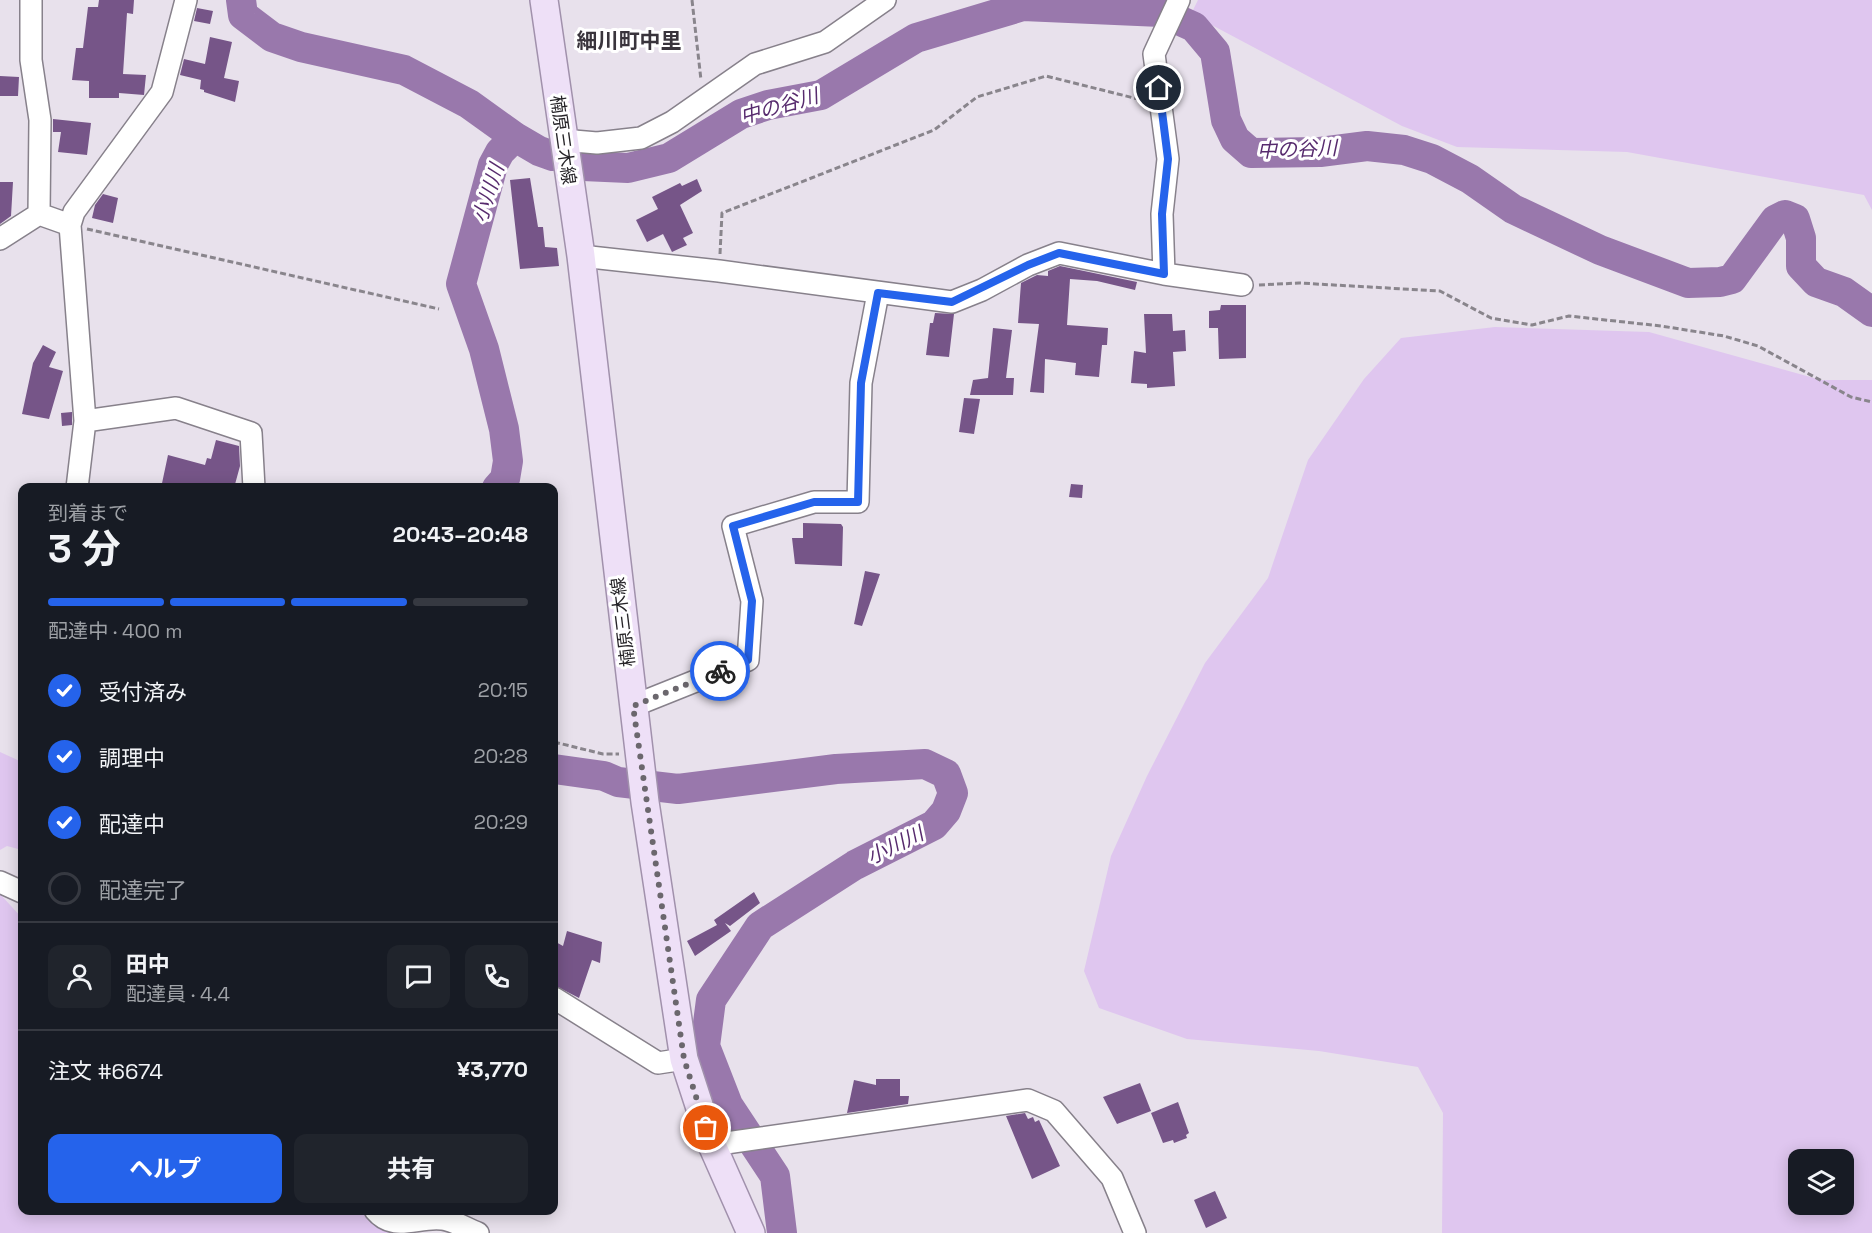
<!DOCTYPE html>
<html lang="ja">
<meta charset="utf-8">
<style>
:root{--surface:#171b24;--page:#20242c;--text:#f1f3f6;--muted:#9ea1a6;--line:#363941;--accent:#2563eb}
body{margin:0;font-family:"Space Grotesk","Noto Sans JP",sans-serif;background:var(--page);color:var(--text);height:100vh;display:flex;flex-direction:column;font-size:22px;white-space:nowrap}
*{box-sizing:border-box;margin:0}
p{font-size:20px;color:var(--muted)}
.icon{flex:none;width:33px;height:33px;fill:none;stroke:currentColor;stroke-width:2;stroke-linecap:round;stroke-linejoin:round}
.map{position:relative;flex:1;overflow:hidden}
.sheet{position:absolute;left:18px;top:483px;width:540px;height:732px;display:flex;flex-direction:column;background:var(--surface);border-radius:12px;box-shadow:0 3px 15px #0003}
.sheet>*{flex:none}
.controls{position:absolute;left:1788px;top:1149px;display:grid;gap:12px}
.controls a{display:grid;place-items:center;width:66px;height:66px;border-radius:12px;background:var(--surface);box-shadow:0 3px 15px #0003;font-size:30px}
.pin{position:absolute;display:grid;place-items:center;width:51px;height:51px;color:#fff;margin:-26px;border:3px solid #fff;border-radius:50%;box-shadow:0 2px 6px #0007}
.courier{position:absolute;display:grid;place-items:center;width:60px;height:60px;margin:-30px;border:4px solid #2563eb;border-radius:50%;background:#fff;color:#222;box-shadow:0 2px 8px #0007}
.headline em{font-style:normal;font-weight:700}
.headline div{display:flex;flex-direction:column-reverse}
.headline{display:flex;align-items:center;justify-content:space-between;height:102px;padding:0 30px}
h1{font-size:39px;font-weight:700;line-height:45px}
.bar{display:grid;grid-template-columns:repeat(4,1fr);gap:9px 6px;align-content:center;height:72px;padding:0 30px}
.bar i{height:8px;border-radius:4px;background:var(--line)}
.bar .current{background:var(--accent)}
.bar p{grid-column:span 4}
.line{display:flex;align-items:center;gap:15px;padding:0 30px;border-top:2px solid var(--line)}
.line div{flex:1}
.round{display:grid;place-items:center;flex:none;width:63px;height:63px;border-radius:12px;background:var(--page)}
ol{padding:0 30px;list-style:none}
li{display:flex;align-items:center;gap:18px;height:66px}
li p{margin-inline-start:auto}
li .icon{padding:6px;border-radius:50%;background:var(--accent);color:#fff;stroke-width:4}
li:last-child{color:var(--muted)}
li i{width:33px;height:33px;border:3px solid var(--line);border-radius:50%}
.cta{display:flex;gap:12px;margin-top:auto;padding:12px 30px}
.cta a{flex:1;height:69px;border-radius:12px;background:var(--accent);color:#fff;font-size:24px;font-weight:700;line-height:69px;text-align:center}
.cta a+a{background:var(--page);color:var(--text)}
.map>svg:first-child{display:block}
.green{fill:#dfc6ef;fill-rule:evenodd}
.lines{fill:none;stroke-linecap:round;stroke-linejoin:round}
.stream{stroke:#775f85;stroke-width:5}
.river{stroke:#9978ac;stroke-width:30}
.building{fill:#765588}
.minor-casing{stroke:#87818b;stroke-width:24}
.major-casing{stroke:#a191ac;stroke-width:30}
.path{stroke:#89858c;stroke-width:3;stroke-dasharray:6 3;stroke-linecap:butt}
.minor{stroke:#fff;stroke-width:21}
.major{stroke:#eee0f7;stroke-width:27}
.done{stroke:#6b676d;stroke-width:6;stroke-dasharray:0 10.8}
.route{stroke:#2563eb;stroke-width:8}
.labels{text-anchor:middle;stroke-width:6;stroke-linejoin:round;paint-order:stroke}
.street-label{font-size:18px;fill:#272529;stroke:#fff}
.water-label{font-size:20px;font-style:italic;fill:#572b6e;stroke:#fff}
.quarter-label{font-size:21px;font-weight:bold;fill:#39343c;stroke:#fff}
</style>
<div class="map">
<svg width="1872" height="1233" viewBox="0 0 1872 1233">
<rect width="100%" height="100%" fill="#e8e1ec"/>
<!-- green -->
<path class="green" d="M1198 0H1872V210L1864 195 1627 152 1457 147 1402 126 1191 14Z
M1495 327 1649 332 1821 380H1872V1233H1442L1443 1113 1418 1067 1319 1051 1187 1039 1099 1008 1084 971 1111 856 1147 776 1205 663 1268 578 1308 460 1364 379 1401 338ZM1798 1160H1844V1204H1798Z
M0 752 22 762V850L7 846 0 850Z
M0 894 22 918V1210L375 1211 407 1233H0Z"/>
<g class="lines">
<!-- stream -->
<path class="stream" d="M1059 6 1063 0"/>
<!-- river -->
<path class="river" d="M241 0 243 15 272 37 301 47 404 70 469 104 515 137 500 152 493 165 461 284 484 349 504 429 508 461 505 479 497 488
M515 137 539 151 553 156
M583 166 628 168 669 158 741 114 768 105 821 95 916 38 1023 6 1161 12 1194 27 1215 52 1226 120 1235 139 1251 153 1320 152 1367 146 1404 150 1432 159 1470 179 1513 209 1600 250 1688 283 1720 282 1732 279 1775 220 1785 215 1795 219 1801 238V266L1816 282 1844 292 1872 312
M554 769 604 776 618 782 678 789 836 769 925 764 946 774 953 793 946 811 934 825 855 865 760 926 711 1000 705 1046 728 1105 775 1176 782 1233"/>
</g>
<!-- building -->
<path class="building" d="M99 0H134L133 14 127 13 123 74 146 75 144 95 119 93V98H89V81L72 80 76 48H83L88 7H98Z
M197 8 213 11 210 24 194 21Z
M210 37 232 42 224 78 239 81 235 102 204 92V90L200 89 201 80 180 75 184 59 205 64Z
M0 76 19 77 18 96H0Z
M53 119 91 123 87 155 58 152 61 132H53Z
M530 178 538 227H543L545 247 557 248 559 266 520 269 510 180Z
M697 179 702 191 680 205 693 233 683 238 687 245 672 252 663 234 647 242 636 220 658 209 652 197 680 183 682 186Z
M0 182H13L11 216 0 224Z
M103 194 118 198 113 223 92 218 95 205Z
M1060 266 1137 282 1135 290 1097 281 1070 279 1067 325 1108 328 1107 345H1102L1099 377 1075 375 1076 363 1045 359 1044 393 1030 392 1039 324 1018 323 1021 283 1037 275 1048 276V271Z
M1221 305H1246V358L1219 359 1218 328H1209V311L1220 310Z
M935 313 954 314 949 357 926 355 930 323H933Z
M1144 314H1172L1173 331 1185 330 1186 351 1173 352 1175 386 1147 388V384L1131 383 1134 351 1146 353Z
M993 328 1012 330 1006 378H1014L1013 395H970L973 380 988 378Z
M43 345 56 352 49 367 63 371 49 419 22 414 33 363Z
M964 398 980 399 974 434 959 432Z
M72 412V425L62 426 61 413Z
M216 440 239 446 240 466 234 488H161L168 455 205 465 207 458 211 459Z
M1071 484 1083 485 1082 498 1069 497Z
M803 523 841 524 843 527 842 566 795 564 792 538H803Z
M865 571 880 574 862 626 854 624Z
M754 892 760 903 730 926 725 923 731 931 695 956 687 941 717 925 714 920Z
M567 931 602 942 600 963 592 960 579 998 554 985V941L563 946Z
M876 1079H900V1096H909L908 1104 847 1113 854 1080 876 1085Z
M1140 1083 1151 1111 1117 1124 1103 1097Z
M1178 1102 1189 1133 1186 1135 1187 1138 1174 1143 1173 1140 1163 1143 1151 1113Z
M1025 1113 1028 1119 1033 1117 1035 1122 1039 1120 1060 1166 1032 1179 1006 1116Z
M1215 1191 1227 1218 1206 1228 1194 1200Z"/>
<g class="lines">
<defs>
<path id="minor" d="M31 0V60L40 120 39 214 70 225
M562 140 597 143 641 138 672 122 755 64 825 42 885 0
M0 239 39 214
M581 256 719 271 952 302 982 290 1028 265 1059 253 1164 274 1242 285
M1164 274 1162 214 1168 159 1154 54 1179 0
M85 421 70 225 74 212 162 92 186 0
M77 488 85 421 176 408 251 433 254 488
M633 706 748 660 752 601 733 526 814 502H858L861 383 878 293
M0 882 22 892
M554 998 658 1063 684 1059
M712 1145 1028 1100 1054 1111 1112 1178 1135 1233
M375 1210C394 1233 417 1216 442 1219 453 1220 467 1229 478 1233"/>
<path id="major" d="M544 0 581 256 645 802 684 1059 712 1145 751 1233"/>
</defs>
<!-- minor casing -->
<use href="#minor" class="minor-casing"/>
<!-- major casing -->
<use href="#major" class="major-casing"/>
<!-- path -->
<path class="path" d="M692 0 701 80
M87 229 439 309
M720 254 722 213 934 130 977 97 1046 76 1142 100
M1259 285 1299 283 1440 291 1491 318 1532 325 1569 316 1661 326 1724 336 1758 346 1851 397 1872 402
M554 742 603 754H619"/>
<!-- minor -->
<use href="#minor" class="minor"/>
<!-- major -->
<use href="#major" class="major"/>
</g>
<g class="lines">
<!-- done -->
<path class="done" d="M706 1128 684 1059 633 706 720 671"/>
<!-- route -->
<path class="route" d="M720 671 748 660 752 601 733 526 814 502H858L861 383 878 293 952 302 1028 265 1059 253 1164 274 1162 214 1168 159 1159 88"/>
</g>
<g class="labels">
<!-- street labels -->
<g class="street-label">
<text transform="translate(563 140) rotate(82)" y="6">楠原三木線</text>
<text transform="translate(623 622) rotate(-97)" y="6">楠原三木線</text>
</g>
<!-- water labels -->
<g class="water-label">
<text transform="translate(779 106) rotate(-16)" y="7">中の谷川</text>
<text transform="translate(1297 149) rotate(-2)" y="7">中の谷川</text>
<text transform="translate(488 193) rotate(-72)" y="7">小川川</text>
<text transform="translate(895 845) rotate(-26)" y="7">小川川</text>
</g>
<!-- quarter labels -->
<g class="quarter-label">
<text x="629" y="48">細川町中里</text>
</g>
</g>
</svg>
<div class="controls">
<a><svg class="icon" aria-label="layers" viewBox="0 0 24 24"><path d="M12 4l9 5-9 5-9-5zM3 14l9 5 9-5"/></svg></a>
</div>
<div class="pin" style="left:706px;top:1128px;background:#ea580c"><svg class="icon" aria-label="bag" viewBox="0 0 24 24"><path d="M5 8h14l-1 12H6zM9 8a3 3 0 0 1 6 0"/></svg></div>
<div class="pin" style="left:1159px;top:88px;background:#1f2937"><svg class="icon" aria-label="home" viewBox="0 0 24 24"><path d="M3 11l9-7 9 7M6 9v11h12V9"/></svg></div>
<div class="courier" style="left:720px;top:671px"><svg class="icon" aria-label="bike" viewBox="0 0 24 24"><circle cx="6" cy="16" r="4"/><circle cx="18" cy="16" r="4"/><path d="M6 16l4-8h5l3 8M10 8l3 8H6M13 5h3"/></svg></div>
<section class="sheet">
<div class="headline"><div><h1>3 分</h1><p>到着まで</p></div><em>20:43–20:48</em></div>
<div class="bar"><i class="current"></i><i class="current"></i><i class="current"></i><i></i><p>配達中 · 400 m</p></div>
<ol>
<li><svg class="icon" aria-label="check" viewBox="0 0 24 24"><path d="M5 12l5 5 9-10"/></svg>受付済み<p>20:15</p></li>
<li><svg class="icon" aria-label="check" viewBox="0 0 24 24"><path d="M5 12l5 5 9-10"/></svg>調理中<p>20:28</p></li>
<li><svg class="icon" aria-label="check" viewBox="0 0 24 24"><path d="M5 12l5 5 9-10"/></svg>配達中<p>20:29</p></li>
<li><i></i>配達完了</li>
</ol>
<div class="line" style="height:108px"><a class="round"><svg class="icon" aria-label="person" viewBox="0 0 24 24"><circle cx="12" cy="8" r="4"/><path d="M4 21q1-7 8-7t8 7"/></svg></a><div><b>田中</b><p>配達員 · 4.4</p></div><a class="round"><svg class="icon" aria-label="chat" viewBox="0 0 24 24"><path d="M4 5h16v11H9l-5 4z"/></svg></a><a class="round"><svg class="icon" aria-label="phone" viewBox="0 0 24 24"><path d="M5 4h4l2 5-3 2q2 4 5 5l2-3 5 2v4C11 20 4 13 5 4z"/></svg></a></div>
<div class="line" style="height:78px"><div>注文 #6674</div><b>¥3,770</b></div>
<div class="cta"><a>ヘルプ</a><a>共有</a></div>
</section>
</div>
